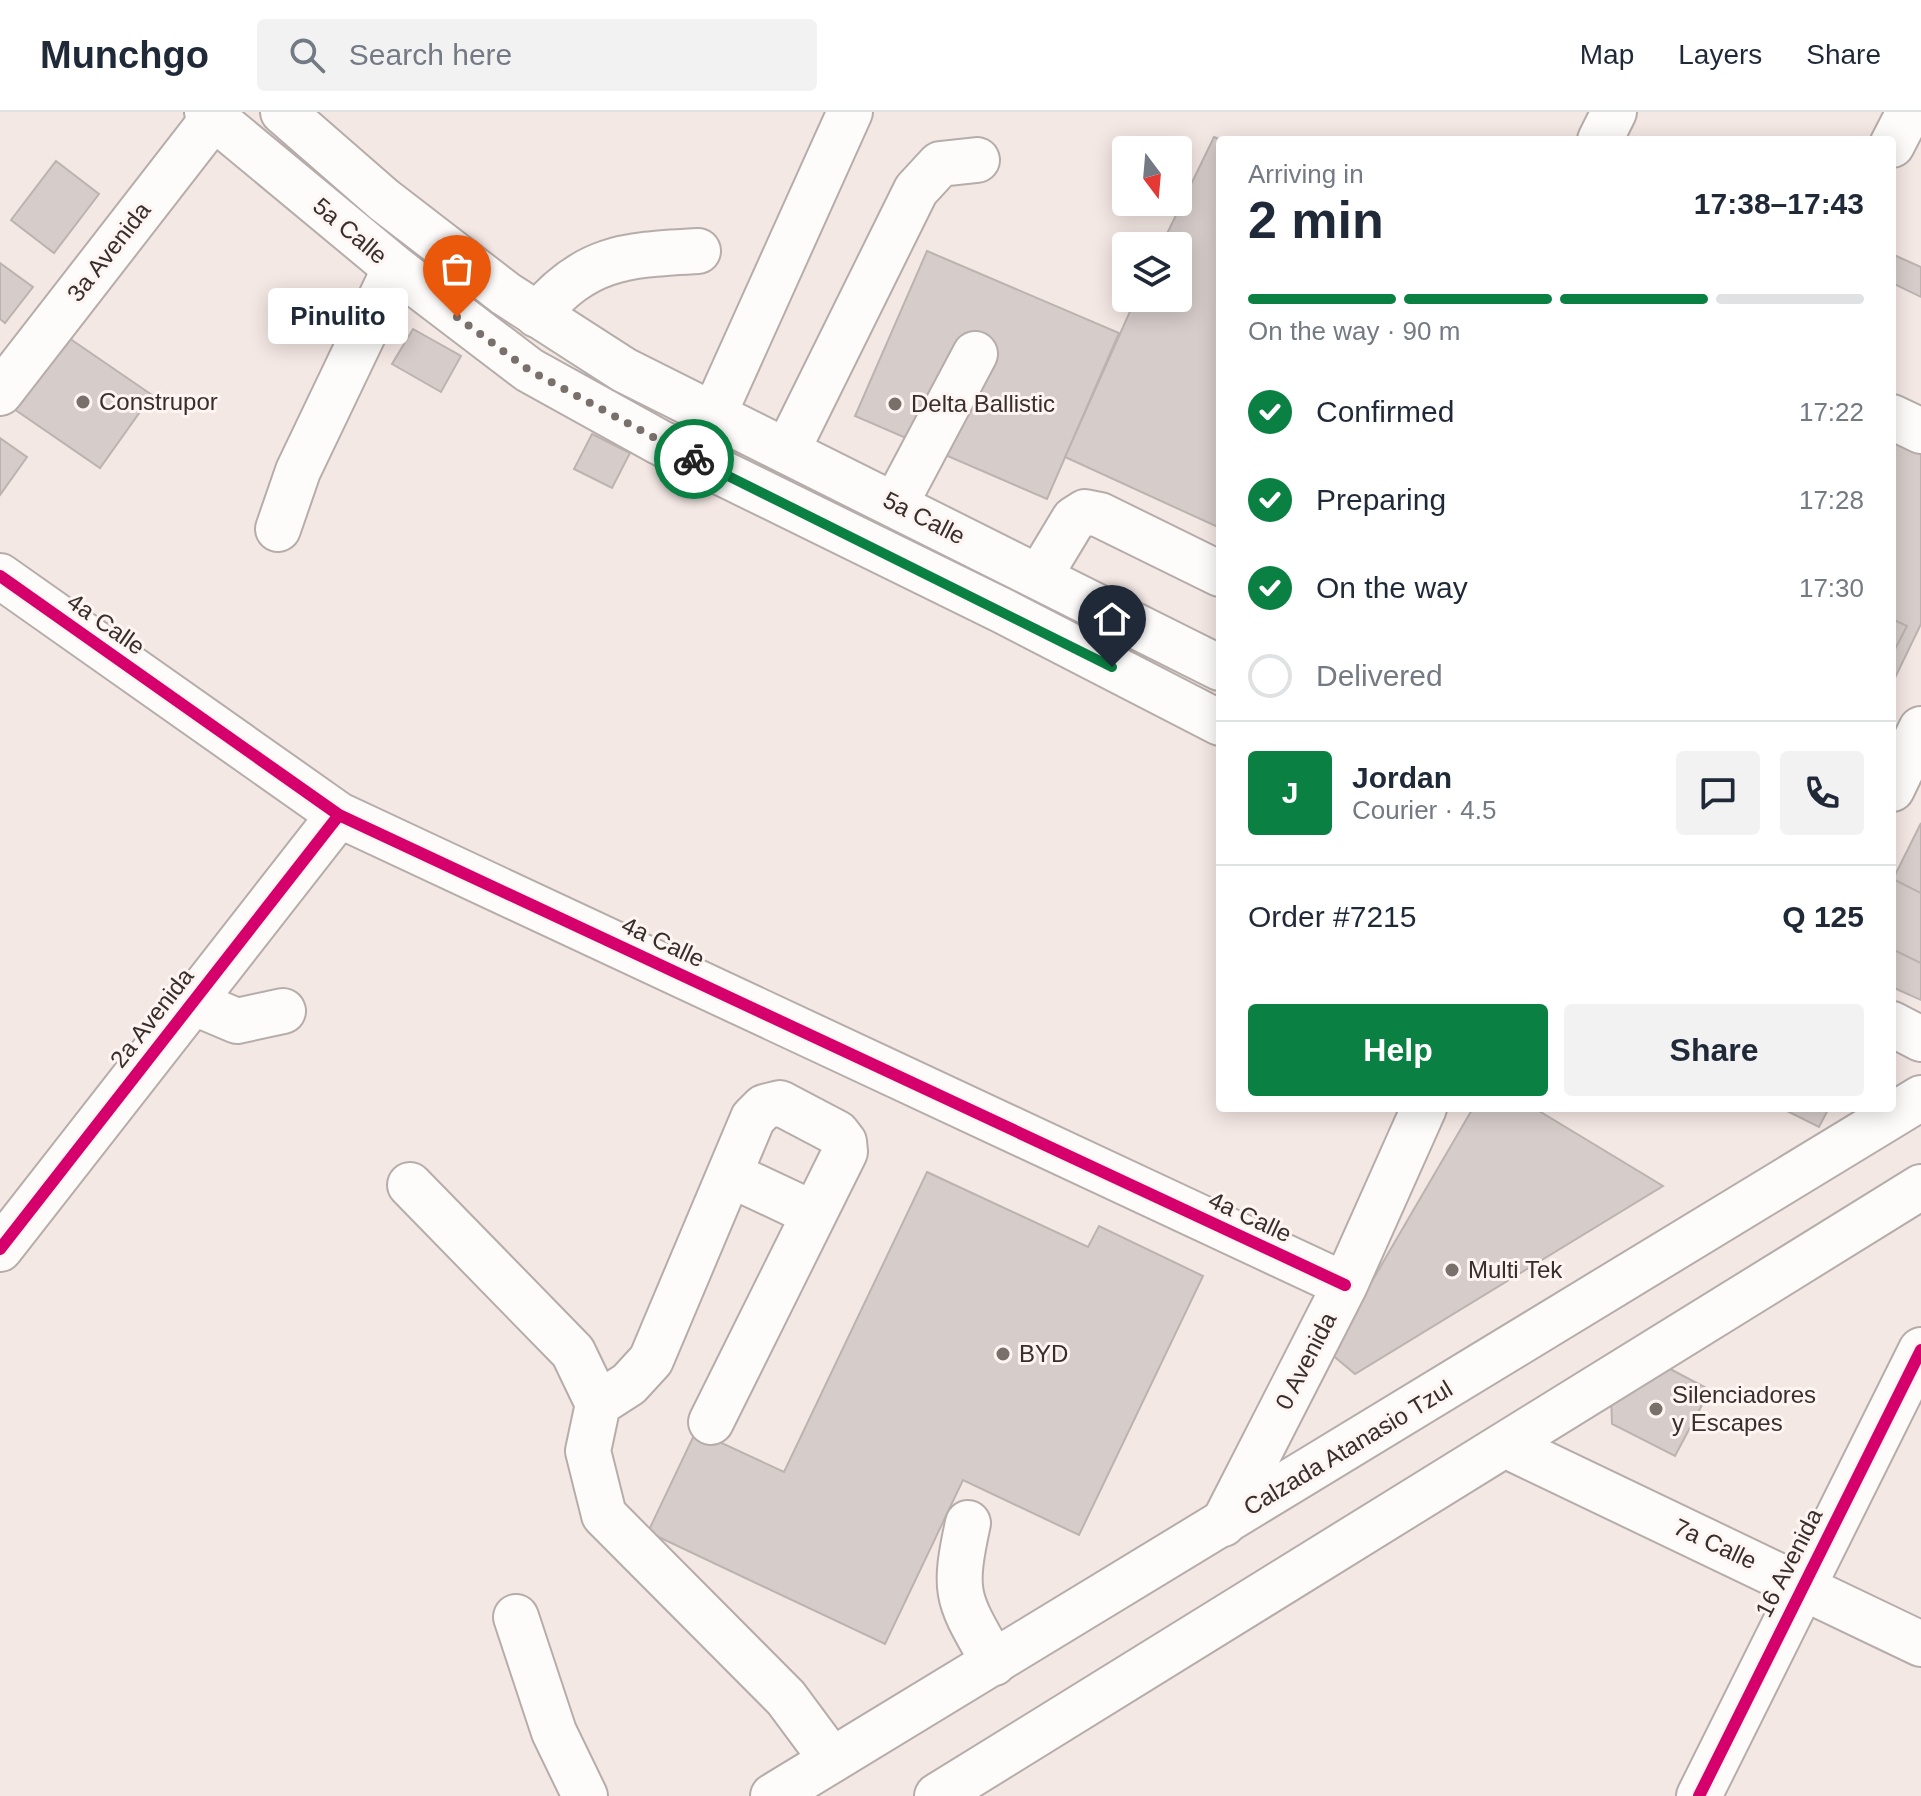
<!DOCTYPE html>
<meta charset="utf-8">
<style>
:root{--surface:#fff;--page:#f2f2f3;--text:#1f2937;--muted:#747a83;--line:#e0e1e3;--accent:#0b8043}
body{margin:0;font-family:Helvetica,sans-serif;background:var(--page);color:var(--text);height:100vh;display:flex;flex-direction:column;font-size:30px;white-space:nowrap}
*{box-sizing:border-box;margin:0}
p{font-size:26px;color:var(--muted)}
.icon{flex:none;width:44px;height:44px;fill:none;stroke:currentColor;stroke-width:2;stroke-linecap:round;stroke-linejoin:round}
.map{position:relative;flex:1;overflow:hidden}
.details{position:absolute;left:1216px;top:24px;width:680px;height:976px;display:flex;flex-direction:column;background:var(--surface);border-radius:8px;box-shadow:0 4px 20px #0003}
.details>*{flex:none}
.needle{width:52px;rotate:164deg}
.buttons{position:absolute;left:1112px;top:24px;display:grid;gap:16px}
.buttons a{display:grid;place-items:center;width:80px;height:80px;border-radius:8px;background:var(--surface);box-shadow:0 4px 20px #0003;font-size:40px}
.pin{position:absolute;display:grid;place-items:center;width:68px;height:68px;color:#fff;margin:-82px -34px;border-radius:50% 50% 50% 0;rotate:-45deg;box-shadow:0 0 8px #0007}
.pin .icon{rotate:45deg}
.courier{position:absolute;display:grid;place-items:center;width:80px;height:80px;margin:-40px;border:6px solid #0b8043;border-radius:50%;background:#fff;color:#222;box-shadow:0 2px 10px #0007}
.bubble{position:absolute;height:56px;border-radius:8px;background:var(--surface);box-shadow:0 4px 20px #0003;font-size:26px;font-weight:700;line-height:56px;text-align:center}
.headline em{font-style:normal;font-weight:700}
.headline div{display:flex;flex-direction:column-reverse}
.headline{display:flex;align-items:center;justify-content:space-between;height:136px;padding:0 32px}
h1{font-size:52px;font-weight:700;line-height:60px}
.bar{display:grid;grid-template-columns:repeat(4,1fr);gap:12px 8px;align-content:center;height:96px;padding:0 32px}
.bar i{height:10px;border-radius:6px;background:var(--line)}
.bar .active{background:var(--accent)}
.bar p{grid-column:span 4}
.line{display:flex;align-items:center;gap:20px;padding:0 32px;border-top:2px solid var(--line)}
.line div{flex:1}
.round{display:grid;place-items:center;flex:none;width:84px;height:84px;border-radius:8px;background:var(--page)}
ol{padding:0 32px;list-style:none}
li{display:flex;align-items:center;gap:24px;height:88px}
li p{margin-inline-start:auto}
li .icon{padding:8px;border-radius:50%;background:var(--accent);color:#fff;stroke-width:4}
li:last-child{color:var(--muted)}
li i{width:44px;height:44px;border:4px solid var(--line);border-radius:50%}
.button{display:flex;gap:16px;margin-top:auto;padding:16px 32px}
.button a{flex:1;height:92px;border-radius:8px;background:var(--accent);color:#fff;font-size:32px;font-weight:700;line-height:92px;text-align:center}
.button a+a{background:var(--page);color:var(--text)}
header{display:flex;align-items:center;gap:48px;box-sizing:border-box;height:112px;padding:0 40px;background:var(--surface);border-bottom:2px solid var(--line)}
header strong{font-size:38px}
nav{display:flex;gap:44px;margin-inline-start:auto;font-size:28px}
.search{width:560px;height:72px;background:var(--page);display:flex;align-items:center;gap:20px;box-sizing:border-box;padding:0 28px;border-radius:8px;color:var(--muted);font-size:30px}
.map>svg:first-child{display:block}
.building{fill:#d6ccca;stroke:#bcb3b0;stroke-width:2}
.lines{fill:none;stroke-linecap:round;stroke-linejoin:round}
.minor-casing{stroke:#b6adaa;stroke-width:48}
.major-casing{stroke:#b6adaa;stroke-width:48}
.minor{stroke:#fdfcfb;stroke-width:44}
.major{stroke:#fdfcfb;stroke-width:44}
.cycleway-casing{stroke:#fef5f2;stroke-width:17}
.cycleway{stroke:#d6006c;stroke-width:12}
.done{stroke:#79706c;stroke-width:8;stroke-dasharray:0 14.4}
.route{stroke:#0b8043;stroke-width:10}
.poi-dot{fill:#79706c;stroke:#fef5f2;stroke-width:3}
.labels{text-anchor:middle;stroke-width:6;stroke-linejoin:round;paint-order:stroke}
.street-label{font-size:24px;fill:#372f2c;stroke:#fef5f2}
.poi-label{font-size:24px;fill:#372f2c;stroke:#fef5f2;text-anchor:start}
</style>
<header>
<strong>Munchgo</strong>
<div class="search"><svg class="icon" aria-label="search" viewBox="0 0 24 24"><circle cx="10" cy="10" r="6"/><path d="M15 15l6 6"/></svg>Search here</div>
<nav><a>Map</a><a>Layers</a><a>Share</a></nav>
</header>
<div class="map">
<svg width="1921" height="1684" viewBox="0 0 1921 1684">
<rect width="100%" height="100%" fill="#f4e8e4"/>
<!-- building -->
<path class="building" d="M1214 25 1221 28 1220 416 1065 345 1136 186H1178V134H1161Z
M56 49 99 82 54 141 11 108Z
M927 139 1119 221 1047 387 855 304Z
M1894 143 1921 155V185L1892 171Z
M0 151 33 175 5 211 0 207Z
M413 217 461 244 441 280 392 252Z
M66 224 152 283 100 356 14 297Z
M1892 313 1921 327V512L1892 572Z
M592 322 630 341 612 376 574 357Z
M0 326 27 345 0 383Z
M1892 507 1907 514 1892 543Z
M1921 711V781L1893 767Z
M1893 767 1921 781V851L1892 837Z
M1892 837 1921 851V888L1892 875Z
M1473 996H1534L1663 1074 1355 1262 1330 1241Z
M1781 996H1829L1819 1015Z
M927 1060 1088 1135 1099 1114 1203 1164 1079 1423 963 1368 885 1532 648 1420 696 1319 784 1360Z
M1655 1249 1710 1278 1675 1344 1612 1312 1611 1283Z"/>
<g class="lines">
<defs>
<path id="minor" d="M1600 28 1614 0
M537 203C586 144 626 143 698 139
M0 281 218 0
M714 302 850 0
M1892 305 1921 319
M787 339 916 78 940 52 977 48
M896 391 975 242
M278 417 298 359 395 156
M0 464 339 703 1345 1173
M1039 465 1074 407 1085 400 1100 403 1220 462
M1892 677 1921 617
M192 890 237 909 283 899
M731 1063 814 1102
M410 1073 573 1240 598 1292 588 1339 604 1403 786 1586 832 1648
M0 1137 339 703
M598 1292 629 1272 651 1248 753 1006 764 995 780 991 837 1021 844 1030 845 1040 711 1310
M1507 1334 1921 1532
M968 1411C952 1484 958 1487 994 1551
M1223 1412 1345 1173 1424 996
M516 1505 554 1620 585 1684
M1699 1684 1921 1238"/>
<path id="major" d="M207 0 395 156 529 258 659 330 1003 499 1220 611
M283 0 384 88 506 182 624 258 1220 556
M1892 33 1909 0
M1892 912 1921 927
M773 1684 1921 986
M937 1684 1921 1075"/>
</defs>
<!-- minor casing -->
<use href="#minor" class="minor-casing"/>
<!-- major casing -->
<use href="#major" class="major-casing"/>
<!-- minor -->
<use href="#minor" class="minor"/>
<!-- major -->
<use href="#major" class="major"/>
<defs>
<path id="cycleway" d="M0 464 339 703 1345 1173
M0 1137 339 703
M1699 1684 1921 1238"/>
</defs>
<!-- cycleway casing -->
<use href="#cycleway" class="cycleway-casing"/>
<!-- cycleway -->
<use href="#cycleway" class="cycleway"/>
</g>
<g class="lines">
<!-- done -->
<path class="done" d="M457 205 529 258 694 347"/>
<!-- route -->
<path class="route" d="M694 347 1112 555"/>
</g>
<!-- markers -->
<g class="poi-dot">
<circle cx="83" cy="290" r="8"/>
<circle cx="895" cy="292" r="8"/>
<circle cx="1452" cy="1158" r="8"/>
<circle cx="1003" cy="1242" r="8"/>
<circle cx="1656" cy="1297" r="8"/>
</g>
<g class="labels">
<!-- street labels -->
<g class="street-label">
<text transform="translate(350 119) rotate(40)" y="8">5a Calle</text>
<text transform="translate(109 140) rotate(-52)" y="8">3a Avenida</text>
<text transform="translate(924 406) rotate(27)" y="8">5a Calle</text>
<text transform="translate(106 512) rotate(35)" y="8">4a Calle</text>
<text transform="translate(663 830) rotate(25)" y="8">4a Calle</text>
<text transform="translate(152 906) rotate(-52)" y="8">2a Avenida</text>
<text transform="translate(1250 1105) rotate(25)" y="8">4a Calle</text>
<text transform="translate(1306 1249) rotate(-63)" y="8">0 Avenida</text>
<text transform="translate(1348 1336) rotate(-31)" y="8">Calzada Atanasio Tzul</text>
<text transform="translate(1715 1432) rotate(25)" y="8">7a Calle</text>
<text transform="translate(1789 1451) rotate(-63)" y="8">16 Avenida</text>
</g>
<!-- poi labels -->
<g class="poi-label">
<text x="99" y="298">Construpor</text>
<text x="911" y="300">Delta Ballistic</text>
<text x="1468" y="1166">Multi Tek</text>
<text x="1019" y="1250">BYD</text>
<text x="1672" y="1291">Silenciadores<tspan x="1672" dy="28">y Escapes</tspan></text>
</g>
</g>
</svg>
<div class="buttons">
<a><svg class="needle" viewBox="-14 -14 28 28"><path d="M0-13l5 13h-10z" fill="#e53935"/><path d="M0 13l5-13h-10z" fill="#747a83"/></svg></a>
<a><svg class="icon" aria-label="layers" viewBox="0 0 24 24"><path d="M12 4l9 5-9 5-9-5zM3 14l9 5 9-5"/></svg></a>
</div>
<div class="pin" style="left:457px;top:205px;background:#ea580c"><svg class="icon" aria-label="bag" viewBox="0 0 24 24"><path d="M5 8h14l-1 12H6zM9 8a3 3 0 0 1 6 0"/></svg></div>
<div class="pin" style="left:1112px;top:555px;background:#1f2937"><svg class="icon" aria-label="home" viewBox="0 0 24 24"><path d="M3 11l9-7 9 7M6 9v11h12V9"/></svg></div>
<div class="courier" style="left:694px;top:347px"><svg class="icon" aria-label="bike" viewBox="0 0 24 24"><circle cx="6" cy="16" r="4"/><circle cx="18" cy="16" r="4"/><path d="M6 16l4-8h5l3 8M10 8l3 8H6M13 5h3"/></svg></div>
<div class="bubble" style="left:268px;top:176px;width:140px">Pinulito</div>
<section class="details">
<div class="headline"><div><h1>2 min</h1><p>Arriving in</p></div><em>17:38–17:43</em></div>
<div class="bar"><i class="active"></i><i class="active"></i><i class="active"></i><i></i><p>On the way · 90 m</p></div>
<ol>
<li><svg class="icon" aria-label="check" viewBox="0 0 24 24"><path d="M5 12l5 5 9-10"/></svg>Confirmed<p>17:22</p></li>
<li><svg class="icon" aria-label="check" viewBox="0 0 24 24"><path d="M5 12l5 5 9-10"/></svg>Preparing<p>17:28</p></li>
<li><svg class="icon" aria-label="check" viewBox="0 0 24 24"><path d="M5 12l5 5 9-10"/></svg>On the way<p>17:30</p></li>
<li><i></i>Delivered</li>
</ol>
<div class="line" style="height:144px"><b class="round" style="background:var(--accent);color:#fff">J</b><div><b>Jordan</b><p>Courier · 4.5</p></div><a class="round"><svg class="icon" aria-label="chat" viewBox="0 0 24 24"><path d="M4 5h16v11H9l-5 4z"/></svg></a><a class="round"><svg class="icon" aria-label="phone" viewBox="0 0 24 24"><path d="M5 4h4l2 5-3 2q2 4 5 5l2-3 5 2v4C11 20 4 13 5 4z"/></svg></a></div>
<div class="line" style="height:104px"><div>Order #7215</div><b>Q 125</b></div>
<div class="button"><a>Help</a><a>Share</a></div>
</section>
</div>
